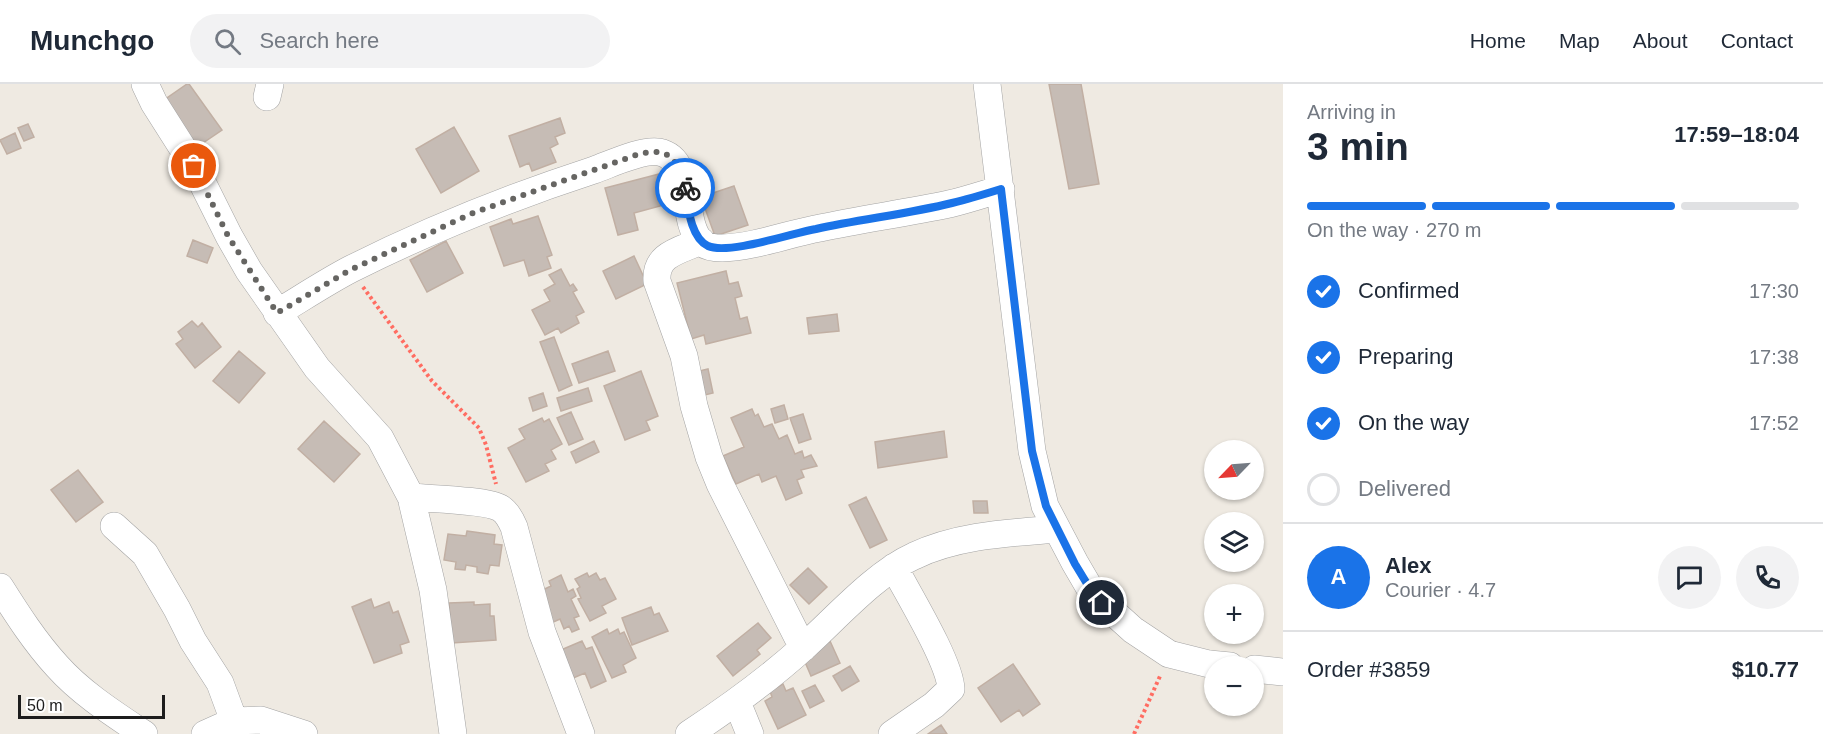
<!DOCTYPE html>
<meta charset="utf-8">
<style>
:root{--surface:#fff;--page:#f2f2f3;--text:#1f2937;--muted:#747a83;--line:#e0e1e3;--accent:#1a73e8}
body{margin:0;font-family:Arial,sans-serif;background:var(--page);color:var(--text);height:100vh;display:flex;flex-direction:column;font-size:22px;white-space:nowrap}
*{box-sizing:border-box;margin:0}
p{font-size:20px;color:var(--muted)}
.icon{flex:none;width:33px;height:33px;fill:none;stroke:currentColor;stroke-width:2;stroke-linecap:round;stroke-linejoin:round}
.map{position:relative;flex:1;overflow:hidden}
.sheet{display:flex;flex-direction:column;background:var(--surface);width:540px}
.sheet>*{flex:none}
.needle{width:39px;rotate:245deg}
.buttons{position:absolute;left:1204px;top:356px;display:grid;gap:12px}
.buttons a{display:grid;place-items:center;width:60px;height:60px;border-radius:50%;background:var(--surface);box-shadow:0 2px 4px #0004;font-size:30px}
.scale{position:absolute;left:18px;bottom:15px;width:147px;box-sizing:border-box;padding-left:6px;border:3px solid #1d1d1d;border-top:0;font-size:16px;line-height:21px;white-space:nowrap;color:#1d1d1d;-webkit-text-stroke:4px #fff;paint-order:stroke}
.pin{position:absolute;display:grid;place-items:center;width:51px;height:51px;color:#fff;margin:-26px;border:3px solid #fff;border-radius:50%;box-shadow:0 2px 6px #0007}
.courier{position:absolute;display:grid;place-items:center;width:60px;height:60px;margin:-30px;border:4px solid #1a73e8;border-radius:50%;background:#fff;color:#222;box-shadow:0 2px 8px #0007}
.overview em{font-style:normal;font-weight:600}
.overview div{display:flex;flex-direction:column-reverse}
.overview{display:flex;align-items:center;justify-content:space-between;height:102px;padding:0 24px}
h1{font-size:39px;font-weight:600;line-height:45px}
.bar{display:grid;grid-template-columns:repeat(4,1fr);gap:9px 6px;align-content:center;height:72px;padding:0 24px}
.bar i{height:8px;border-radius:4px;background:var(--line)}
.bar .selected{background:var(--accent)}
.bar p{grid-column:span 4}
.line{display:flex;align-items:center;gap:15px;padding:0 24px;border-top:2px solid var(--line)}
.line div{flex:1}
.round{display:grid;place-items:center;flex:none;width:63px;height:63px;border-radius:32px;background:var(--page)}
ol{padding:0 24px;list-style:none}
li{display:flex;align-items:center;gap:18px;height:66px}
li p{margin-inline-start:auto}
li .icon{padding:6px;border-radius:50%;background:var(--accent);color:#fff;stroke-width:4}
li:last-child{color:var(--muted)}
li i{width:33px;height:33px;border:3px solid var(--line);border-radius:50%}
header{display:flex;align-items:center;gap:36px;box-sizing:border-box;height:84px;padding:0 30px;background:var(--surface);border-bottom:2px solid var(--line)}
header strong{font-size:28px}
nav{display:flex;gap:33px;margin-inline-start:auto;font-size:21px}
.search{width:420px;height:54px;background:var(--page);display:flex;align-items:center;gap:15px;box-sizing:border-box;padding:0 21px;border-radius:33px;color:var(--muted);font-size:22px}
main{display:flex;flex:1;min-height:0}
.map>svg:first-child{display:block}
.building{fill:#c6bcb5;stroke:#c1afa3;stroke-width:1.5}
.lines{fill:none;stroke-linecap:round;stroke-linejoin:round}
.minor-casing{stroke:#a4a4a4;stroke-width:28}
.path{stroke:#ff6d62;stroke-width:4;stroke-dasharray:3 3;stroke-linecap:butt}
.minor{stroke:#fff;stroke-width:27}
.done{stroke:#666562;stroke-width:6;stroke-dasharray:0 10.8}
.route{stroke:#1a73e8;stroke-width:8}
</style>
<header>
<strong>Munchgo</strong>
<div class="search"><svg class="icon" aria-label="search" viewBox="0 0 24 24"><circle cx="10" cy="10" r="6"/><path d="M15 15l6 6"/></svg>Search here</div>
<nav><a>Home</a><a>Map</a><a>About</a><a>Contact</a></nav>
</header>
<main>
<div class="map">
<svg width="1283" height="650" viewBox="0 0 1283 650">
<rect width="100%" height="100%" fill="#efeae2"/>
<!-- building -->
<path class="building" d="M187 0H189L222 46 197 63 164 16Z
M1049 0H1081L1099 100 1069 105Z
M560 34 565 49 555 53 558 60 550 64 556 78 532 87 529 79 520 83 509 52Z
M28 40 34 53 24 57 18 44Z
M454 43 479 87 441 109 416 65Z
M15 49 21 64 7 70 0 56Z
M663 89 671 119 634 129 638 146 618 151 605 104Z
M734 102 748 141 715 152 701 113Z
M538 132 552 171 547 173 551 184 529 192 524 176 504 182 490 143 511 135 513 140Z
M193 156 213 164 207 179 187 172Z
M446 157 463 189 427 208 410 176Z
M634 172 647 200 616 215 603 187Z
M561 185 570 202 573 200 577 206 573 208 584 228 576 232 579 239 561 249 558 244 545 251 532 226 550 217 544 206 555 200 549 191Z
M726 187 729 200 738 198 742 212 735 214 740 235 747 233 751 249 706 260 704 251 691 255 677 199Z
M837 230 839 247 809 250 807 234Z
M192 237 198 243 202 239 221 263 195 284 176 260 183 255 178 248Z
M554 253 572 301 559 307 540 258Z
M239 267 265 289 239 319 213 297Z
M608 267 615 287 579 299 572 280Z
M708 285 713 309 700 312 695 288Z
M641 287 658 332 646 337 650 346 625 356 604 302Z
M588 304 592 317 561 327 557 314Z
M543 309 547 322 533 327 529 314Z
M784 321 788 335 775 339 771 325Z
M752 325 755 332 758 330 764 343 772 340 779 355 787 351 795 370 802 367 804 374 811 371 817 382 801 386 804 393 797 396 802 409 786 416 776 392 762 398 759 390 736 400 723 372 744 363 731 334Z
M571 328 583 355 569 361 557 334Z
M803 330 811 355 799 359 790 334Z
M542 334 544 338 549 335 562 360 551 366 556 375 545 380 549 387 526 398 508 364 525 355 519 345Z
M324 337 360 370 334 398 298 365Z
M944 347 947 373 878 384 875 358Z
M594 357 599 368 576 379 571 368Z
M78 386 103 418 76 438 51 406Z
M866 413 887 456 870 464 849 421Z
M973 417H987L988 429H974Z
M467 447 495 451 494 460 502 461 499 482 490 481 488 490 477 488V483L466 481 465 486 455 485 456 478 444 476 448 450 466 452Z
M808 484 827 503 809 520 790 501Z
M587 489 589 493 596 489 600 496 605 494 616 515 602 522 606 529 590 537 578 515 581 514 577 505 580 503 575 495Z
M561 491 568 508 573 505 576 512 571 515 579 532 574 534 579 545 572 548 569 542 564 545 560 535 549 540 536 509 551 502 549 497Z
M371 515 374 524 389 518 393 529 398 527 409 558 400 561 402 569 374 579 352 523Z
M474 518V521L490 520V532H494L496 556 452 559 449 519Z
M651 523 654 531 659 529 668 547 632 561 622 534Z
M758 539 771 554 757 566 760 570 733 592 717 572Z
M607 545 609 550 618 545 620 550 624 548 636 574 623 581 626 588 612 594 592 553Z
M582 557 586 565 592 563 606 597 591 604 585 589 566 597 554 569Z
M830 557 840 579 811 592 802 571Z
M1013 580 1040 620 1023 632 1019 626 1001 638 978 604Z
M850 582 859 597 842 607 833 592Z
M783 600 786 607 793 604 806 631 778 645 765 617 772 613 770 607Z
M815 601 824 617 810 624 802 607Z
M941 641 947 650H928Z"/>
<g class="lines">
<defs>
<path id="minor" d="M145 0 154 19 194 82 229 152 249 187 317 284 380 354 411 413 433 506 453 650
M987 0 1032 367 1045 422 1075 479 1089 503 1103 519 1133 546 1169 570 1209 580 1230 582
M267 13 270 0
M701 157C679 167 655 170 657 197L684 272 694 322 709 373 720 400 803 564
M277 229C302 214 326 198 351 185 429 146 511 113 594 86 611 80 642 65 659 68 695 75 680 137 701 158 706 163 715 164 722 164 755 163 787 150 820 144 863 135 906 129 949 120 966 116 984 110 1001 105
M411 413C431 415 486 416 500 424 507 428 511 436 514 443L542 548 581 650
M114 442 145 470 177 525 193 557 220 599 234 637
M0 503C17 530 35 558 57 582 81 609 114 630 144 650
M1254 585 1283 588
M737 618 750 650
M205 650 234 637 261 636 304 650
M689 650C730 623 769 595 805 562 837 533 876 489 914 472 958 451 1009 449 1057 445
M892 650 934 621 951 605C950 578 908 510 894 483"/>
</defs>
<!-- minor casing -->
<use href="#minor" class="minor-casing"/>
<!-- path -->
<path class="path" d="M363 203 432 297 479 344 486 361 496 400
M1134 650 1161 590"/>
<!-- minor -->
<use href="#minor" class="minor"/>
</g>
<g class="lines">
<!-- done -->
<path class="done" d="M194 82 228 152 277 229 350 186 473 129 636 71C642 70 650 67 656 68 675 68 682 89 685 104"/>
<!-- route -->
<path class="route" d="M685 104C688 122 690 153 708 162 728 171 793 149 816 145 861 135 908 130 952 119 969 115 985 110 1001 105L1032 367 1046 422 1075 480 1089 503 1102 519"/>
</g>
</svg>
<div class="buttons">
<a><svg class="needle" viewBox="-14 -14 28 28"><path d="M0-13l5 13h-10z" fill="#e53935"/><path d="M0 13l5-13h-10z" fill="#747a83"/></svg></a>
<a><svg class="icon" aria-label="layers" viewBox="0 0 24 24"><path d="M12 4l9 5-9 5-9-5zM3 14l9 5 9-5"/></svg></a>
<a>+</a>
<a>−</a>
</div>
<div class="scale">50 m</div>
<div class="pin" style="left:194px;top:82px;background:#ea580c"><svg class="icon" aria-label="bag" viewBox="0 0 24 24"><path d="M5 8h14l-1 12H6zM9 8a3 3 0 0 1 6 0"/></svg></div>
<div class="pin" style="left:1102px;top:519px;background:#1f2937"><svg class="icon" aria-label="home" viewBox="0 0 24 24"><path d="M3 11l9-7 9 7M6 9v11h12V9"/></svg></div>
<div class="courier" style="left:685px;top:104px"><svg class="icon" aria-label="bike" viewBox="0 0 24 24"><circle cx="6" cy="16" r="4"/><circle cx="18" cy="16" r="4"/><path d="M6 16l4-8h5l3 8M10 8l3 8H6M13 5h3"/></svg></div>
</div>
<section class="sheet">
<div class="overview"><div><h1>3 min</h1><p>Arriving in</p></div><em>17:59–18:04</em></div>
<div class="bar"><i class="selected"></i><i class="selected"></i><i class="selected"></i><i></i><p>On the way · 270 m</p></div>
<ol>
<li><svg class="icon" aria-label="check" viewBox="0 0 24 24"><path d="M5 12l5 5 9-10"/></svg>Confirmed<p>17:30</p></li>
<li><svg class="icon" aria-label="check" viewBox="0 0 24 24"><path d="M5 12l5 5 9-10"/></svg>Preparing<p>17:38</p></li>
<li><svg class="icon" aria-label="check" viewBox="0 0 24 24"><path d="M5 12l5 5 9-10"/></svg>On the way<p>17:52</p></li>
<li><i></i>Delivered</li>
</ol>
<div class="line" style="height:108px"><b class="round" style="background:var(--accent);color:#fff">A</b><div><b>Alex</b><p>Courier · 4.7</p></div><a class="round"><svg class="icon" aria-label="chat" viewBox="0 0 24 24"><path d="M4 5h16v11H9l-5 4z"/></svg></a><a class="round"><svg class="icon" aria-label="phone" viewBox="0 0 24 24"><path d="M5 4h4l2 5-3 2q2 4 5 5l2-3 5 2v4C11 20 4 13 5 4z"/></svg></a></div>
<div class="line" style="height:78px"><div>Order #3859</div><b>$10.77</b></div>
</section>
</main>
